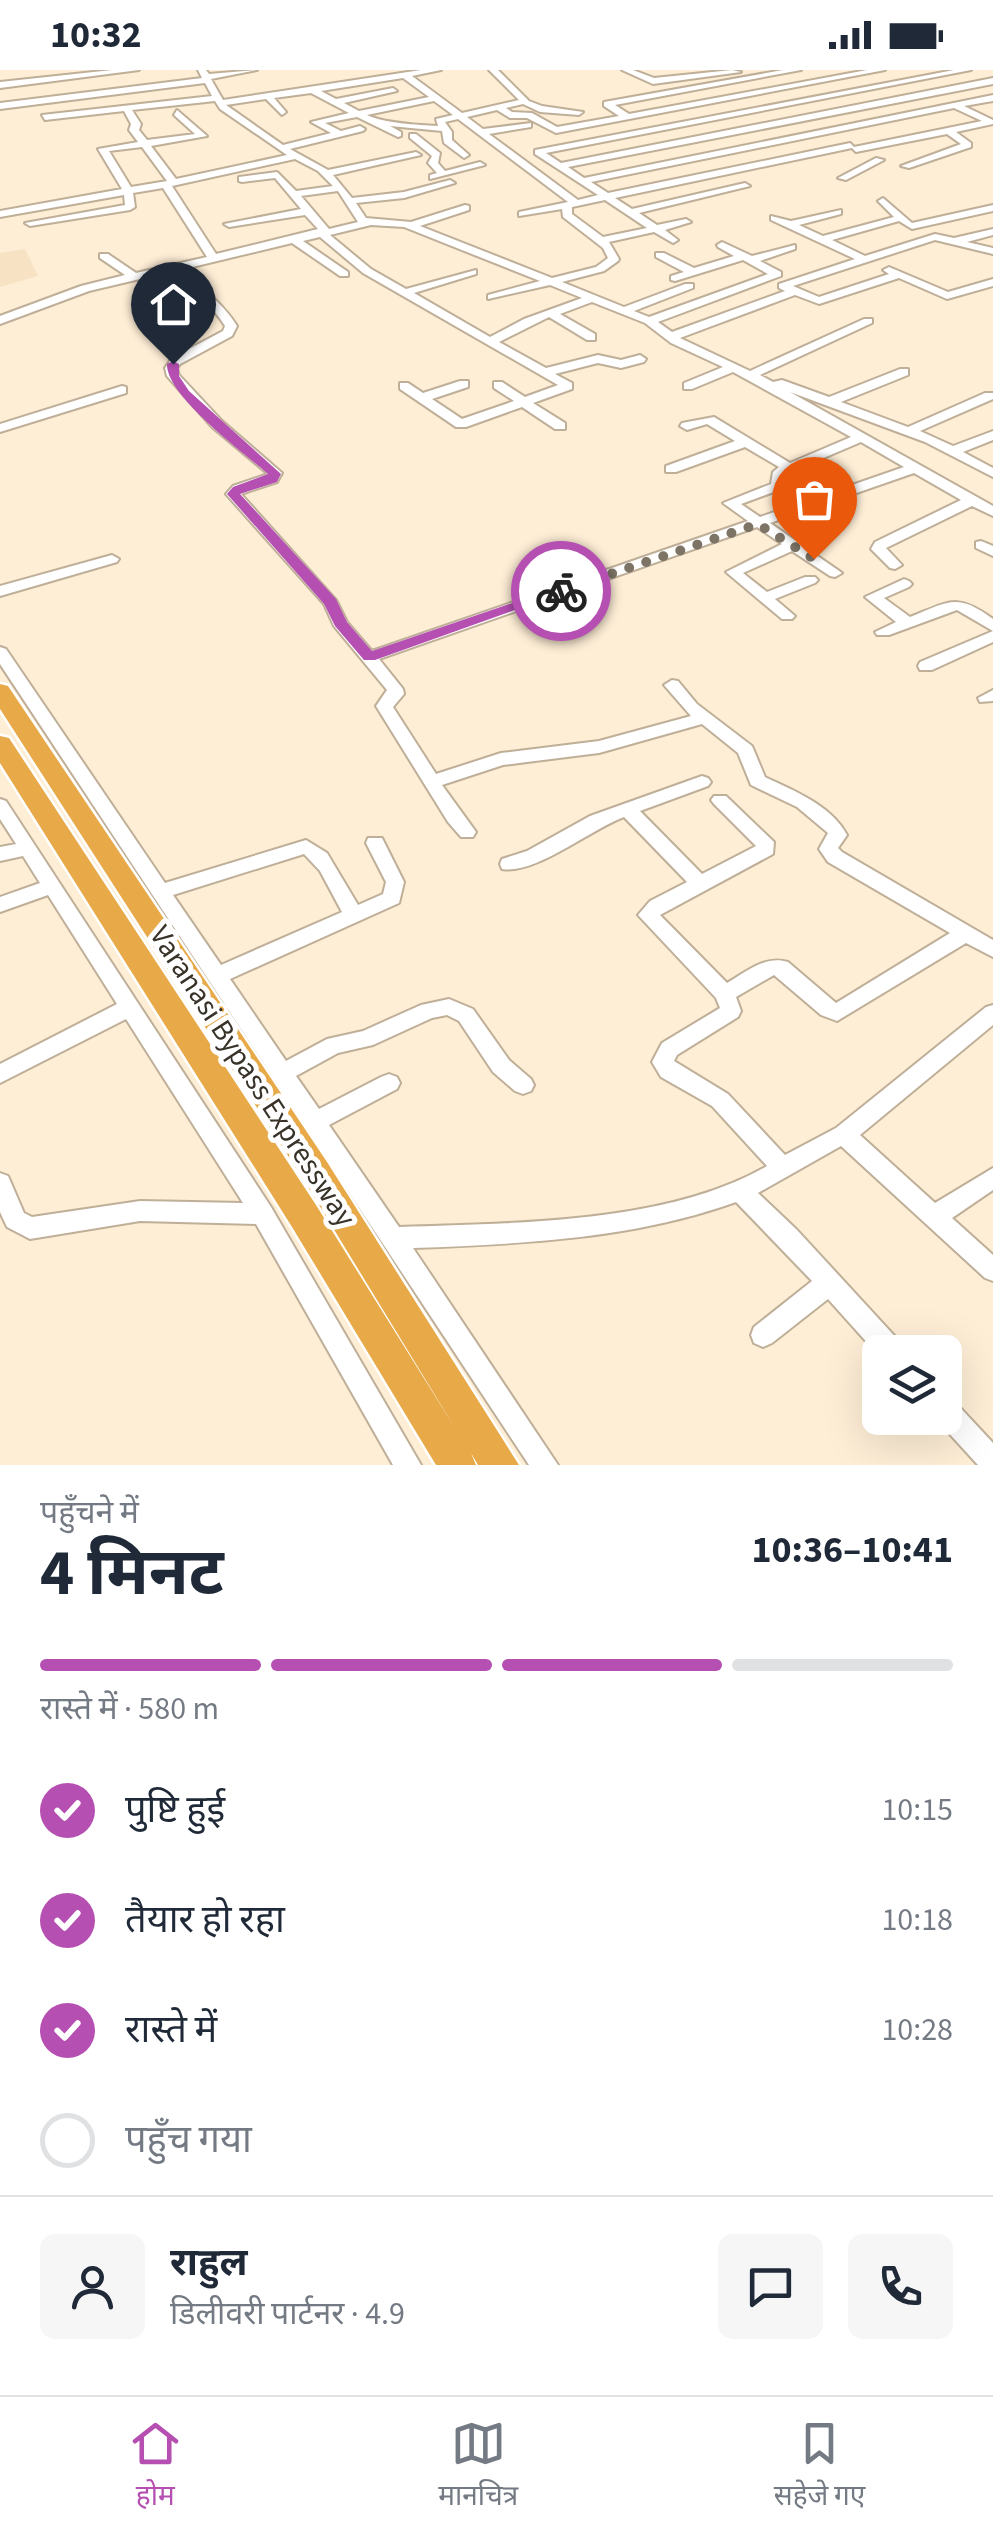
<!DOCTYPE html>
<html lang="hi">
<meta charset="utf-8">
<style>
:root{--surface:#fff;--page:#f6f6f7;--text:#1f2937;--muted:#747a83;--line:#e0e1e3;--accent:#b64fb2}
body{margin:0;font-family:"Source Sans 3","Noto Sans Devanagari",sans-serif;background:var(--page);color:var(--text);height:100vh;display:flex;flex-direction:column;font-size:38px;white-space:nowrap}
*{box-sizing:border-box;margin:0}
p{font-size:32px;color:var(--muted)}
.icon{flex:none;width:55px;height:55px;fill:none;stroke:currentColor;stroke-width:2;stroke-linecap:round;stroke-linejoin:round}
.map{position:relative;height:1395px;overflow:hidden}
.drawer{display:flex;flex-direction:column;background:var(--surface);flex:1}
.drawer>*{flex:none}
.buttons{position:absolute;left:862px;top:1265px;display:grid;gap:20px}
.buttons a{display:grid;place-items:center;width:100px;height:100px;border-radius:15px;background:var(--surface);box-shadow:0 10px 40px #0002;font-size:50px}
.pin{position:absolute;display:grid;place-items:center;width:85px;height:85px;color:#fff;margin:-102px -42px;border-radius:50% 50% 50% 0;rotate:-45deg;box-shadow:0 0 10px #0007}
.pin .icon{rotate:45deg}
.courier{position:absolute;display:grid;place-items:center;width:100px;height:100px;margin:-50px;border:8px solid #b64fb2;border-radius:50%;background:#fff;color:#222;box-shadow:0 2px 12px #0007}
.summary em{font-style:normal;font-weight:700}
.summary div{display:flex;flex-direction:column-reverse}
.summary{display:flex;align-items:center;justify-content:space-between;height:170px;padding:0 40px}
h1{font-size:65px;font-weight:700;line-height:75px}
.bar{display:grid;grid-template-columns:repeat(4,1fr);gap:15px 10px;align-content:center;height:120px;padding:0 40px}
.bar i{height:12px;border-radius:8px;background:var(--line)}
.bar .on{background:var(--accent)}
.bar p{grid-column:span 4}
.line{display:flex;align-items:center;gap:25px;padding:0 40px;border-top:2px solid var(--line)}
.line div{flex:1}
.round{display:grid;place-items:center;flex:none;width:105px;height:105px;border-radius:15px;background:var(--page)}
ol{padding:0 40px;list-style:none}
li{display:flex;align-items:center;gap:30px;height:110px}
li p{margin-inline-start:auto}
li .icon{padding:10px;border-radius:50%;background:var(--accent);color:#fff;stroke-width:4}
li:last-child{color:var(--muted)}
li i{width:55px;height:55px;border:5px solid var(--line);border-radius:50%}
.status{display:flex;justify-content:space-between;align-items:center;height:70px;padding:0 50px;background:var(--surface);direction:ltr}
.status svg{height:28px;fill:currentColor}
.tabs{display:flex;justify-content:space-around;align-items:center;height:140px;border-top:2px solid var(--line);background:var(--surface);font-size:28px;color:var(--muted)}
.tabs a{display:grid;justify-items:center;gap:5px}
.tabs .on{color:var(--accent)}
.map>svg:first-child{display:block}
.built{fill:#f7e2c4}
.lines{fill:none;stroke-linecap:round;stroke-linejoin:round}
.minor-casing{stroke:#bfaf98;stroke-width:4}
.highway-casing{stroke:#fff;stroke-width:5}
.minor{fill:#fff;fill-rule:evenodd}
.highway{fill:#e8aa49;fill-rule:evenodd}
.route{fill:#b64fb2}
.done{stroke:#7d7466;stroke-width:10;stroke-dasharray:0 18}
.labels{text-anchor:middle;stroke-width:10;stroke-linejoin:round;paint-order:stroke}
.near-street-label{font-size:30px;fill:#383229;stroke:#fff}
</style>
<div class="status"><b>10:32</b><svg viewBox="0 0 49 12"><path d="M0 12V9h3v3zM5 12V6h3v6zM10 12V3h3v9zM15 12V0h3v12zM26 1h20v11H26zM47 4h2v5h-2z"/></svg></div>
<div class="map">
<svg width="993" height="1395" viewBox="0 0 993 1395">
<rect width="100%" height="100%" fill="#feeed6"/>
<!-- built -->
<path class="built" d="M25 179 38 206 0 217V183Z"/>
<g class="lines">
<defs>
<path id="minor" d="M112 0H139L0 18V12Z
M198 0H206L209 4 257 0 211 9 223 30 421 0H441L412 6 462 43 519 30 489 0H498L529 31 542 36 583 42 579 45 540 42 523 34 506 38 512 42 532 43 557 57 619 46 604 36V32L783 0H801L615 35 629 44 867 0H885L556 63 527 48H510L497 40 467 47 483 59 531 53V57L489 64 578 130 598 125 535 84V80L954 0H971L546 83 561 93 993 8V14L568 97 584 108 993 25V31L964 36 993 50V54L956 62 971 73V77L909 98 901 96 961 74 947 64 856 82 852 78 615 128 632 139 745 113 750 116 639 143 657 155 686 149 691 152 665 160 678 170 673 173 654 162 609 172 619 189 618 191 604 201 562 212 624 237 685 214H693V218L634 241 649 247 768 204 743 190 675 211 671 210V206L684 202 656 187V183H664L694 198 734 186 718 177 717 175 722 172 752 186 795 175V179L760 191 781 202V206L658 252 672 262 785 221 779 218V214L855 189 771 150V146L791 151 841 140V144L799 155 823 166 894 147 878 131 883 128 912 153 993 135V141L912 159 899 151 832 170 865 186 935 164 954 168 993 159V165L967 172 993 178V184L935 170 793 216 819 227 889 204 883 200 889 197 948 222 993 209V216L947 229 899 208 819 234 795 225 680 268 750 301 864 249H872V253L760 305 773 312 782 310 829 327 900 299H908V305L841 332 908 357 985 323H993V329L920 361 953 376 993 361V370L963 382 993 398V407L925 372 790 322 993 436V446L972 436 886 478 902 495 895 499 890 498 871 479 875 472 961 430 914 403 770 453 842 503 835 507 830 506 792 481 743 503 767 522 805 507H815L818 510 815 513 775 529 795 546 792 549H782L726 502 782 474 757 457 379 589 403 619 404 624 393 637 436 704 501 683 599 671 691 646 664 615 672 610 678 611 697 634 752 676 765 707C794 721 831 735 847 765L838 778 842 782 993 870V887L966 873 837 951 821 945 774 905 736 927 741 941 738 947 677 985 674 991 728 1024 785 1085 836 1058 986 937 993 935V955L860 1065 935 1133 993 1098V1120L952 1148 993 1185V1211L985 1208 841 1076 758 1123 797 1160 901 1273 904 1282H880V1287L828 1229 772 1273 763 1277 754 1273 751 1265 754 1257 812 1211 736 1132C633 1169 522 1174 413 1178L558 1395H529L0 594V577L6 579 165 813 306 770 327 783 358 835 383 824 386 812 366 773 368 768H382L404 812 399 833 230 909 286 991 327 969 363 961 421 935 449 929 473 939 509 990 531 1009 534 1015 531 1021 523 1024 515 1021 493 1002 459 951 447 945 432 948 373 975 338 983 296 1006 319 1039 381 1007 389 1004 397 1007 400 1013 397 1019 329 1055 399 1157C512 1153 667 1154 767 1096L712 1036 661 1007 652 992 662 973 720 938 716 928 638 845 650 831 687 812 624 747C591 759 535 805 502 799L500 794 502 789 527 781 590 746 702 706 708 708 711 712 708 716 640 741 702 804 756 776 714 734 711 730 714 726H726L774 772 773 784 660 845 727 913C746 902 765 885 788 892L836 933 950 863 828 792 819 779 828 763 797 737 751 715 738 683 702 654 599 683 503 695 442 715 476 762 473 767H461L448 752 376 636 387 620 334 556 324 534 226 424 233 416 268 404 212 357 167 306 165 298 172 288 223 261 225 256C212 234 191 222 178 200L89 221 0 254V246L81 216 125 205 100 188V184H108L136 203 207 187 163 118 133 123 135 137 130 140 30 156 25 153 125 135 124 125 0 147V141L122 119 98 79 138 72 129 60 131 54 124 41 45 50 42 45 212 26 205 13 0 39V33L202 8ZM403 8 429 27 359 41 344 33 397 21 393 18 336 29 321 21ZM311 23 349 43 311 52 331 63 283 75 226 35 266 29 282 45 286 42 274 28ZM215 31 220 39 287 85 176 109 151 76 207 66 177 40 174 45 195 64 147 70 139 60 141 54 132 40ZM434 31 453 45 436 49 438 56C417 55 384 53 367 45ZM954 38 982 51 854 77 850 73 608 123 591 112ZM357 47 398 67 401 66V62L390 56 442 61 444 73 464 88 469 85 452 70V62L445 52 458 49 568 132 519 142V146L562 139 563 147 603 178 608 188 596 197 552 208 420 156 469 140V136L465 135 411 152 366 148 356 133 404 128 455 113 450 110 404 122 352 128 333 105 421 85 416 82 328 100 290 79 363 61 365 59 360 56 341 61 325 53ZM142 77 167 111 131 117 109 81ZM295 89 318 101 333 116 296 121 277 102 239 107V111L242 112 275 108 301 139 224 154 229 157 305 145 318 159 216 184 172 116ZM338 121 358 152 329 159 301 126ZM605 130 647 158 603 167 572 144V137ZM371 155 404 157 540 211 488 225V229L550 215 582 228 524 249 490 267 414 223 476 204V200L406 219 371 199 330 165ZM320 167 363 203 558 315 525 327 502 312H494V318L514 331 462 349 432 329 468 317V311H460L423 323 408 313H400V319L456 357H466L522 337 555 359H565V353L533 333 572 319V313L555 304 598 293 621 298 644 292 646 289 640 285 621 290 598 285 546 298 499 272 549 247 587 270H595V264L560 244 592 232 645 253 671 273 723 297 684 313V319H692L733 302 851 367 790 393 714 347 682 353 680 356 687 360 707 354 735 371 666 396V402H676L745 377 779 397 773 402 771 414 723 433 748 451 372 581 347 552 336 530 241 424 277 412 282 403 222 351 179 305 177 298 180 294 232 266 237 256C222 231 202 222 188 198L292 173 340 206H348V202L303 171ZM861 372 904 397 760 447 741 434 782 419 786 404ZM304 784 320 801 342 842 221 895 173 825Z
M622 0H633L654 8 732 0 741 2 653 14Z
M410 64H416L440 83 438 93 445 101 480 92 485 95 430 109V105L437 103 428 93 432 86 410 68Z
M876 88 884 90 846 110 838 108Z
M122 316 126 317V323L0 362V354Z
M981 471 993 476V486L976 478V472Z
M112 485 119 489 117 492 0 526V516Z
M904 509 909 511 912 514 909 517 884 528 910 547C949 532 956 522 993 549V561L957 540 889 565H877L875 562 896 552 865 527Z
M993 561V572L932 600H920L918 596 920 592Z
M993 620V631L980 632 978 628Z
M0 729 6 731 271 1137 421 1395H393L256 1154 140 1151 30 1169 7 1157 0 1142V1103L8 1106 24 1143 32 1147 140 1131 243 1133 126 949 0 1013V994L117 934 48 825 0 842V827L40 813 23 786 0 791V777L16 774 0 749Z
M945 1327 954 1331 993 1373V1395H978L936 1349 945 1348Z"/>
<path id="highway" d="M0 614 8 616 327 1092 519 1395H478L471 1383 476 1395H436L292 1157 0 693V666L9 668 316 1135 455 1358 305 1112 0 639Z"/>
</defs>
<!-- minor casing -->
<use href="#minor" class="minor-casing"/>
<!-- highway casing -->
<use href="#highway" class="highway-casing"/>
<!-- minor -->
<use href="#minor" class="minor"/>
<!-- highway -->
<use href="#highway" class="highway"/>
</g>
<!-- route -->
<path class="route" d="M173 291 179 294V306L189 321 281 404 277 412 240 424 336 529 347 552 372 581 556 518 568 521 375 590H364L335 556 324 534 227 424 233 417 268 404C243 382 166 326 167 294Z"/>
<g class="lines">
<!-- done -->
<path class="done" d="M561 521 758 454 814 489"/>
</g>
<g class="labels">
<!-- near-street labels -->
<g class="near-street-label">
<text transform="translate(253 1006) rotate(57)" y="10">Varanasi Bypass Expressway</text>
</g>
</g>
</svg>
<div class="buttons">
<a><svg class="icon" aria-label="layers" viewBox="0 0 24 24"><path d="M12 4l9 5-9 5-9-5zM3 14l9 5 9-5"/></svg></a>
</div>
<div class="pin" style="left:814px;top:489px;background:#ea580c"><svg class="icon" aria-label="bag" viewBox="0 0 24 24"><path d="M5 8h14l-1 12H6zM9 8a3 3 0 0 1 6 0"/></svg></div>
<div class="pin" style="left:173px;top:294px;background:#1f2937"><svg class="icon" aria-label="home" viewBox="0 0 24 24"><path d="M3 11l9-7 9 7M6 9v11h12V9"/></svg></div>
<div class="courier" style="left:561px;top:521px"><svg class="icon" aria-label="bike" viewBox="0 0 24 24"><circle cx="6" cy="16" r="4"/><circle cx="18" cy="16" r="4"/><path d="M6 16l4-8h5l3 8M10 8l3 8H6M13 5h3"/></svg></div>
</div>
<section class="drawer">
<div class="summary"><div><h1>4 मिनट</h1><p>पहुँचने में</p></div><em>10:36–10:41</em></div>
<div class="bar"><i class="on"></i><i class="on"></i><i class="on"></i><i></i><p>रास्ते में · 580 m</p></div>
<ol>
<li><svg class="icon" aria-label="check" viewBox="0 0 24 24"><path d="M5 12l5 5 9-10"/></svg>पुष्टि हुई<p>10:15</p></li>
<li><svg class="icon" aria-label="check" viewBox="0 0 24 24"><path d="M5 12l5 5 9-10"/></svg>तैयार हो रहा<p>10:18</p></li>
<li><svg class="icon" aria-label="check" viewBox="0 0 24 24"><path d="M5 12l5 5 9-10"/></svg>रास्ते में<p>10:28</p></li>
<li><i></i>पहुँच गया</li>
</ol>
<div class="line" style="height:180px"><a class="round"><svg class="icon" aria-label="person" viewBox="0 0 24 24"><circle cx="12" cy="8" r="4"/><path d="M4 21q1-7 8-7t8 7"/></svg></a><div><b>राहुल</b><p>डिलीवरी पार्टनर · 4.9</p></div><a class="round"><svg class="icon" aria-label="chat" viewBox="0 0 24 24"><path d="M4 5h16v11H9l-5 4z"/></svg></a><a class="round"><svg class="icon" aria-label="phone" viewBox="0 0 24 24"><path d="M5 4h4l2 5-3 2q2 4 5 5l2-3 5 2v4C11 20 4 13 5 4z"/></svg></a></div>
</section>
<nav class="tabs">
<a class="on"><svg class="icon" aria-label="home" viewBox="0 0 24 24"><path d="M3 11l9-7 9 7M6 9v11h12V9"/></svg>होम</a>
<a><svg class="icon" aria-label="map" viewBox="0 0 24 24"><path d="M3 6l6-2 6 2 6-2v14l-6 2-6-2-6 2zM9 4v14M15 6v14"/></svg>मानचित्र</a>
<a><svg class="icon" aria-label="saved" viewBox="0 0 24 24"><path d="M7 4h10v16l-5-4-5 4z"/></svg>सहेजे गए</a>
</nav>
